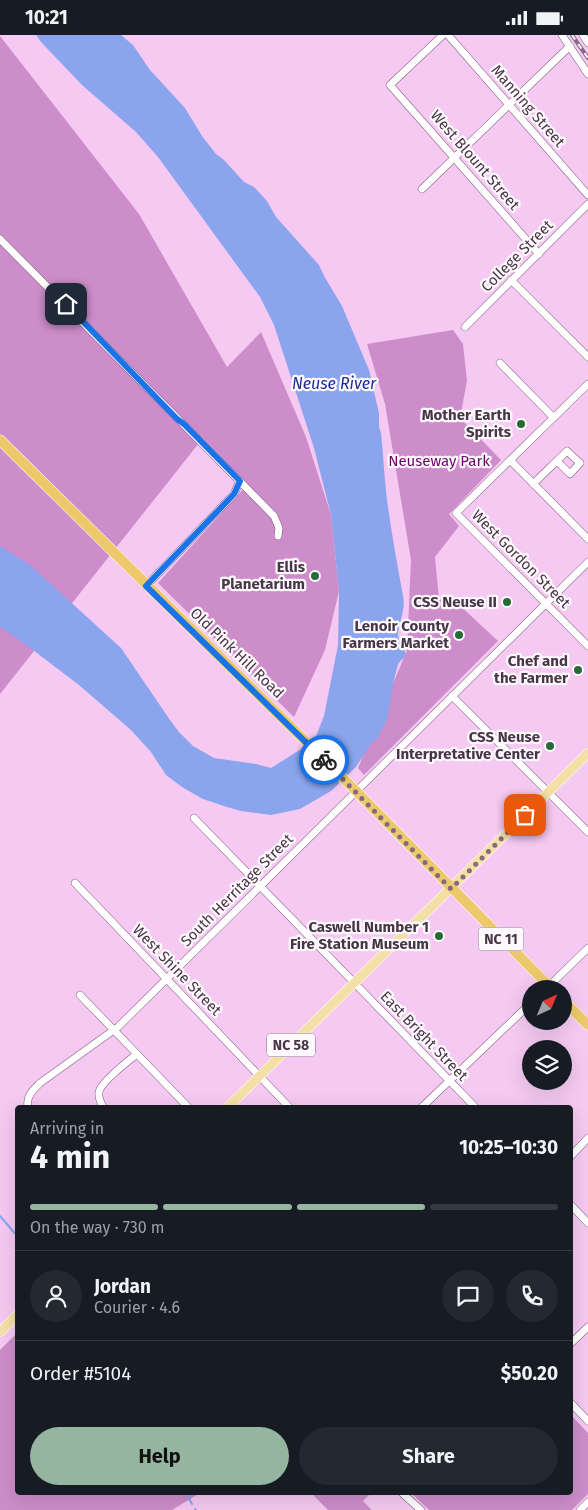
<!DOCTYPE html>
<meta charset="utf-8">
<style>
:root{--surface:#171b24;--page:#242831;--text:#f1f3f6;--muted:#9ea1a6;--line:#363941;--accent:#96b5a0}
body{margin:0;font-family:"Fira Sans",sans-serif;background:var(--page);color:var(--text);height:100vh;display:flex;flex-direction:column;font-size:19px;white-space:nowrap}
*{box-sizing:border-box;margin:0}
p{font-size:16px;color:var(--muted)}
.icon{flex:none;width:28px;height:28px;fill:none;stroke:currentColor;stroke-width:2;stroke-linecap:round;stroke-linejoin:round}
.map{position:relative;flex:1;overflow:hidden}
.panel{position:absolute;left:15px;top:1070px;width:558px;height:390px;display:flex;flex-direction:column;background:var(--surface);border-radius:5px;box-shadow:0 5px 20px #0002}
.panel>*{flex:none}
.needle{width:32px;rotate:44deg}
.controls{position:absolute;left:522px;top:945px;display:grid;gap:10px}
.controls a{display:grid;place-items:center;width:50px;height:50px;border-radius:50%;background:var(--surface);box-shadow:0 5px 20px #0002;font-size:25px}
.pin{position:absolute;display:grid;place-items:center;width:42px;height:42px;color:#fff;margin:-21px;border-radius:10px;box-shadow:0 2px 8px #0006}
.courier{position:absolute;display:grid;place-items:center;width:50px;height:50px;margin:-25px;border:4px solid #1a73e8;border-radius:50%;background:#fff;color:#222;box-shadow:0 1px 6px #0007}
.head em{font-style:normal;font-weight:700}
.head div{display:flex;flex-direction:column-reverse}
.head{display:flex;align-items:center;justify-content:space-between;height:85px;padding:0 15px}
h1{font-size:32px;font-weight:700;line-height:38px}
.bar{display:grid;grid-template-columns:repeat(4,1fr);gap:8px 5px;align-content:center;height:60px;padding:0 15px}
.bar i{height:6px;border-radius:4px;background:var(--line)}
.bar .active{background:var(--accent)}
.bar p{grid-column:span 4}
.line{display:flex;align-items:center;gap:12px;padding:0 15px;border-top:1px solid var(--line)}
.line div{flex:1}
.round{display:grid;place-items:center;flex:none;width:52px;height:52px;border-radius:26px;background:var(--page)}
.action{display:flex;gap:10px;margin-top:auto;padding:10px 15px}
.action a{flex:1;height:58px;border-radius:30px;background:var(--accent);color:#111;font-size:20px;font-weight:700;line-height:58px;text-align:center}
.action a+a{background:var(--page);color:var(--text)}
.status{display:flex;justify-content:space-between;align-items:center;height:35px;padding:0 25px;background:var(--surface);direction:ltr}
.status svg{height:14px;fill:currentColor}
.map>svg:first-child{display:block}
.green{fill:#cd8dca}
.water{fill:#8aa5ee}
.lines{fill:none;stroke-linecap:round;stroke-linejoin:round}
.stream{stroke:#8aa5ee;stroke-width:2}
.minor-casing{stroke:#805a7e;stroke-width:8}
.major-casing{stroke:#fff;stroke-width:10}
.highway-casing{stroke:#fff;stroke-width:11}
.minor{stroke:#fff;stroke-width:7}
.major{stroke:#f4dfa7;stroke-width:9}
.highway{stroke:#edc96c;stroke-width:10}
.rail-casing{stroke:#866b84;stroke-width:4}
.rail{stroke:#fef9fd;stroke-width:2;stroke-dasharray:5.5;stroke-linecap:butt}
.done{stroke:#846982;stroke-width:5;stroke-dasharray:0 9}
.route{stroke:#1a73e8;stroke-width:6}
.poi-dot{fill:#266a36;stroke:#fef9fd;stroke-width:2}
.labels{text-anchor:middle;stroke-width:4.5;stroke-linejoin:round;paint-order:stroke}
.shield{fill:#fef9fd;stroke:#7e707d;stroke-width:1}
.shield-label{font-size:14px;font-weight:bold;fill:#473646}
.street-label{font-size:15px;fill:#473646;stroke:#fef9fd}
.poi-label{font-size:15px;font-weight:bold;fill:#473646;stroke:#fef9fd;text-anchor:end}
.park-label{font-size:15px;fill:#6d046d;stroke:#fef9fd}
.water-label{font-size:16px;font-style:italic;fill:#1c2d95;stroke:#fef9fd}
</style>
<div class="status"><b>10:21</b><svg viewBox="0 0 49 12"><path d="M0 12V9h3v3zM5 12V6h3v6zM10 12V3h3v9zM15 12V0h3v12zM26 1h20v11H26zM47 4h2v5h-2z"/></svg></div>
<div class="map">
<svg width="588" height="1475" viewBox="0 0 588 1475">
<rect width="100%" height="100%" fill="#f5c9f2"/>
<!-- green -->
<path class="green" d="M0 1 139 179 227 332 261 297 306 402 331 480 339 556 325 615 294 682 158 548 248 449 203 403 0 659Z
M453 295 463 309 467 346 460 383 501 425 449 479 459 491 435 522 439 564 456 567 498 606 364 740 358 733 407 615 411 525 385 369 367 309Z
M17 1298 18 1458H200L172 1475H0V1315Z
M570 1379 588 1398V1459L572 1475H429L411 1458H570Z
M311 1458H371L363 1466 372 1475H328Z"/>
<!-- water -->
<path class="water" d="M36 0H121L133 10 150 35 185 73 202 101 216 119 223 124 244 147 254 152 267 166 276 182 319 230 324 241 342 271 369 335 379 378V392L381 398C383 417 384 437 386 456 390 491 397 527 403 561 406 574 399 587 398 599 398 603 400 607 400 611L404 613 406 620 398 629 394 645 387 685 377 704 373 706 356 732 331 756 300 774 271 780 241 776 227 772 203 764 182 752 166 740 151 717 131 695 79 650 25 609 0 592V511L30 530 121 613 170 685 179 697 193 711 214 723 256 729 271 733 314 706 324 681 338 610 339 556 331 480 314 413 274 290 260 262 158 122 136 97 82 50 41 7Z"/>
<g class="lines">
<!-- stream -->
<path class="stream" d="M0 1181 18 1202
M186 1458 192 1469
M195 1474 196 1475"/>
<defs>
<path id="minor" d="M443 0 390 50 539 219
M448 0 588 160
M562 0 588 39
M583 0 588 8
M422 154 570 11
M0 204 274 481 279 493 278 501
M511 245 588 322
M465 292 588 169
M500 328 553 382
M588 349 456 478 588 611
M510 425 588 504
M533 449C544 438 556 427 567 416L580 428 570 439 557 426
M146 551 234 459 240 446
M452 661 588 797
M194 783 475 1072
M75 848 289 1072
M547 953 588 913
M80 960 188 1072
M28 1072C26 1061 33 1055 40 1048L118 992 588 527
M103 1072C101 1068 98 1063 99 1057 101 1047 128 1026 137 1019
M422 1072 531 968
M570 1122 588 1103
M570 1169 588 1188
M570 1309 588 1292
M570 1367 588 1386
M402 1458 421 1475
M580 1475 588 1467"/>
<path id="major" d="M228 1072 588 718
M0 1297 18 1279"/>
<path id="highway" d="M0 405 352 752 552 954
M564 966 588 990"/>
</defs>
<!-- minor casing -->
<use href="#minor" class="minor-casing"/>
<!-- major casing -->
<use href="#major" class="major-casing"/>
<!-- highway casing -->
<use href="#highway" class="highway-casing"/>
<!-- minor -->
<use href="#minor" class="minor"/>
<!-- major -->
<use href="#major" class="major"/>
<!-- highway -->
<use href="#highway" class="highway"/>
<defs>
<path id="rail" d="M572 0 588 23"/>
</defs>
<!-- rail casing -->
<use href="#rail" class="rail-casing"/>
<!-- rail -->
<use href="#rail" class="rail"/>
</g>
<g class="lines">
<!-- done -->
<path class="done" d="M324 725 451 854 525 780"/>
<!-- route -->
<path class="route" d="M66 269 177 384 184 389 240 446 234 459 146 551 324 725"/>
</g>
<!-- markers -->
<g class="poi-dot">
<circle cx="521" cy="389" r="5"/>
<circle cx="315" cy="541" r="5"/>
<circle cx="507" cy="567" r="5"/>
<circle cx="459" cy="600" r="5"/>
<circle cx="578" cy="635" r="5"/>
<circle cx="550" cy="711" r="5"/>
<circle cx="439" cy="901" r="5"/>
</g>
<g class="labels">
<!-- shield labels -->
<g class="shield">
<rect x="478.5" y="892.5" width="45" height="23" rx="4"/>
<rect x="267" y="998.5" width="48" height="23" rx="4"/>
</g>
<g class="shield-label">
<text x="501" y="909">NC 11</text>
<text x="291" y="1015">NC 58</text>
</g>
<!-- street labels -->
<g class="street-label">
<text transform="translate(528 71) rotate(49)" y="5">Manning Street</text>
<text transform="translate(475 125) rotate(49)" y="5">West Blount Street</text>
<text transform="translate(517 221) rotate(-45)" y="5">College Street</text>
<text transform="translate(521 524) rotate(45)" y="5">West Gordon Street</text>
<text transform="translate(237 618) rotate(44)" y="5">Old Pink Hill Road</text>
<text transform="translate(237 855) rotate(-45)" y="5">South Herritage Street</text>
<text transform="translate(177 935) rotate(46)" y="5">West Shine Street</text>
<text transform="translate(424 1001) rotate(46)" y="5">East Bright Street</text>
</g>
<!-- poi labels -->
<g class="poi-label">
<text x="511" y="385">Mother Earth<tspan x="511" dy="17">Spirits</tspan></text>
<text x="305" y="537">Ellis<tspan x="305" dy="17">Planetarium</tspan></text>
<text x="497" y="572">CSS Neuse II</text>
<text x="449" y="596">Lenoir County<tspan x="449" dy="17">Farmers Market</tspan></text>
<text x="568" y="631">Chef and<tspan x="568" dy="17">the Farmer</tspan></text>
<text x="540" y="707">CSS Neuse<tspan x="540" dy="17">Interpretative Center</tspan></text>
<text x="429" y="897">Caswell Number 1<tspan x="429" dy="17">Fire Station Museum</tspan></text>
</g>
<!-- park labels -->
<g class="park-label">
<text x="439" y="431">Neuseway Park</text>
</g>
<!-- water labels -->
<g class="water-label">
<text x="334" y="354">Neuse River</text>
</g>
</g>
</svg>
<div class="controls">
<a><svg class="needle" viewBox="-14 -14 28 28"><path d="M0-13l5 13h-10z" fill="#e53935"/><path d="M0 13l5-13h-10z" fill="#9ea1a6"/></svg></a>
<a><svg class="icon" aria-label="layers" viewBox="0 0 24 24"><path d="M12 4l9 5-9 5-9-5zM3 14l9 5 9-5"/></svg></a>
</div>
<div class="pin" style="left:525px;top:780px;background:#ea580c"><svg class="icon" aria-label="bag" viewBox="0 0 24 24"><path d="M5 8h14l-1 12H6zM9 8a3 3 0 0 1 6 0"/></svg></div>
<div class="pin" style="left:66px;top:269px;background:#1f2937"><svg class="icon" aria-label="home" viewBox="0 0 24 24"><path d="M3 11l9-7 9 7M6 9v11h12V9"/></svg></div>
<div class="courier" style="left:324px;top:725px"><svg class="icon" aria-label="bike" viewBox="0 0 24 24"><circle cx="6" cy="16" r="4"/><circle cx="18" cy="16" r="4"/><path d="M6 16l4-8h5l3 8M10 8l3 8H6M13 5h3"/></svg></div>
<section class="panel">
<div class="head"><div><h1>4 min</h1><p>Arriving in</p></div><em>10:25–10:30</em></div>
<div class="bar"><i class="active"></i><i class="active"></i><i class="active"></i><i></i><p>On the way · 730 m</p></div>
<div class="line" style="height:90px"><a class="round"><svg class="icon" aria-label="person" viewBox="0 0 24 24"><circle cx="12" cy="8" r="4"/><path d="M4 21q1-7 8-7t8 7"/></svg></a><div><b>Jordan</b><p>Courier · 4.6</p></div><a class="round"><svg class="icon" aria-label="chat" viewBox="0 0 24 24"><path d="M4 5h16v11H9l-5 4z"/></svg></a><a class="round"><svg class="icon" aria-label="phone" viewBox="0 0 24 24"><path d="M5 4h4l2 5-3 2q2 4 5 5l2-3 5 2v4C11 20 4 13 5 4z"/></svg></a></div>
<div class="line" style="height:65px"><div>Order #5104</div><b>$50.20</b></div>
<div class="action"><a>Help</a><a>Share</a></div>
</section>
</div>
